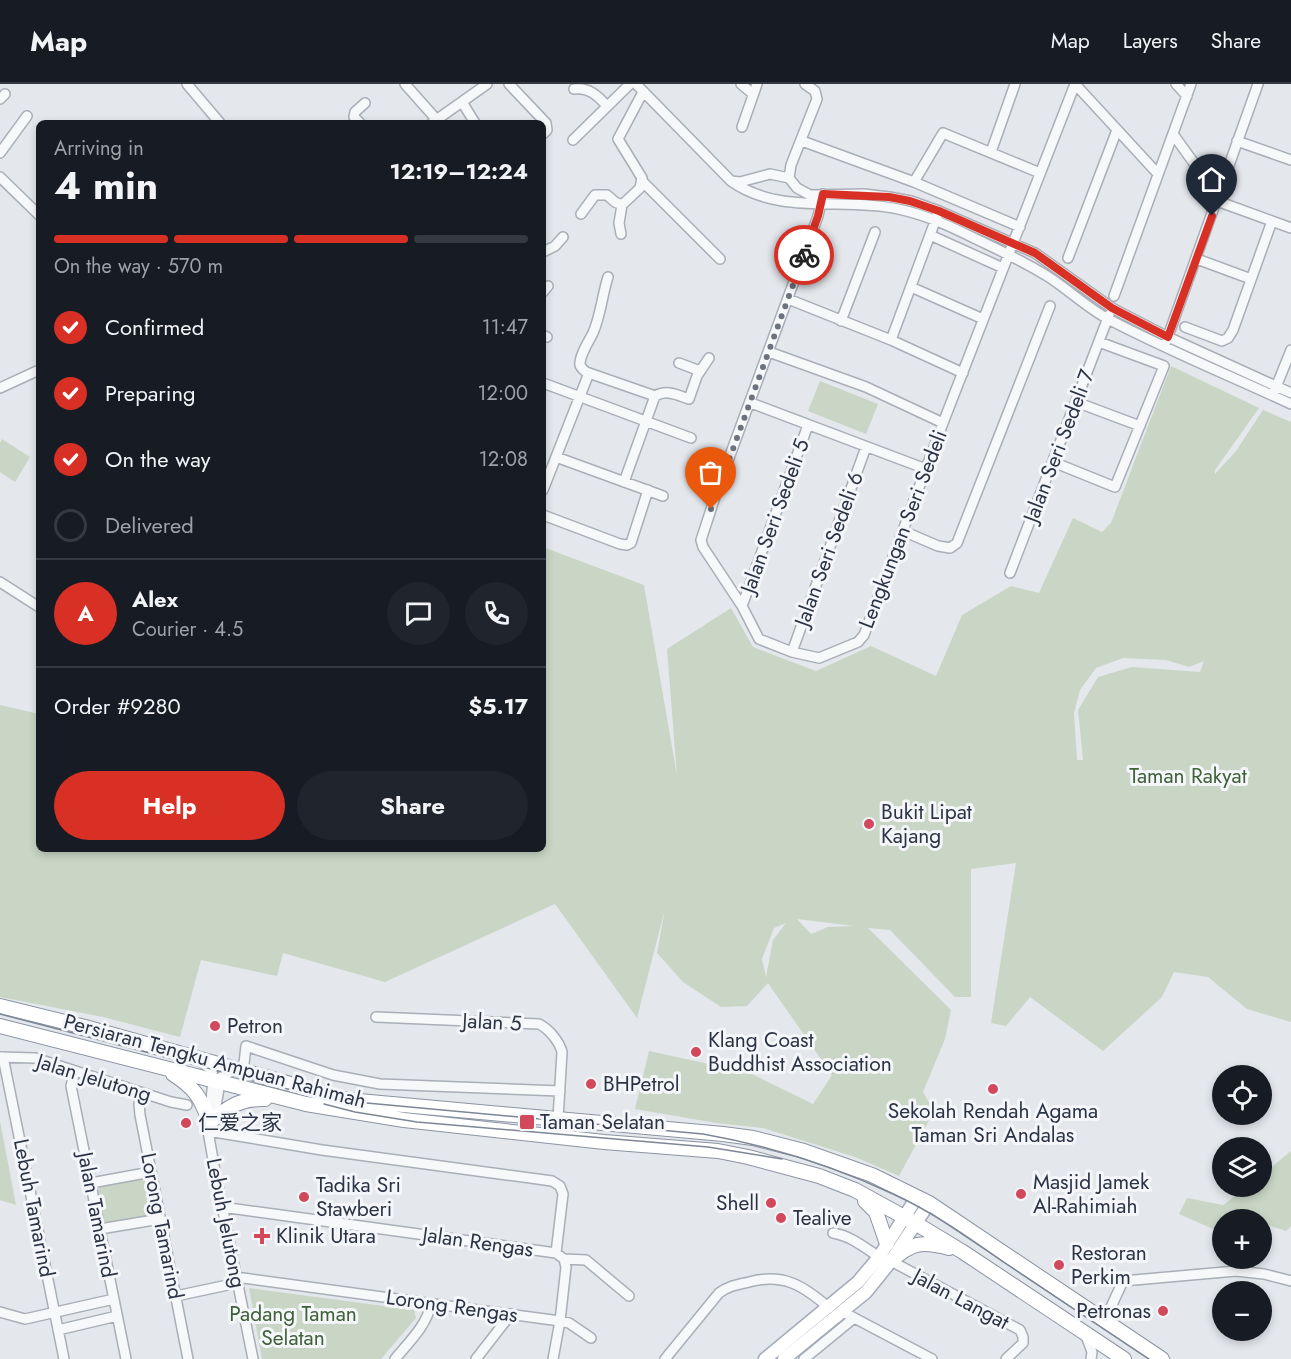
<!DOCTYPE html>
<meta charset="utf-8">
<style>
:root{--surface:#171b24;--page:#20242c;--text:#f1f3f6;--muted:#9ea1a6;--line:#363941;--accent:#d93025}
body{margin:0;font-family:Jost,"Noto Sans SC",sans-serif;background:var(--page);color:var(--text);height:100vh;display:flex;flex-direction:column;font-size:22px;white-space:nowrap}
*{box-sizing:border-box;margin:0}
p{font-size:20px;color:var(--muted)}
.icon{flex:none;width:33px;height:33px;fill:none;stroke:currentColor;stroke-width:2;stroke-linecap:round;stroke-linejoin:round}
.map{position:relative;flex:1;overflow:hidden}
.side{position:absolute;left:36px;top:36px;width:510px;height:732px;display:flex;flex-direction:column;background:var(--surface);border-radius:9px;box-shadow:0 3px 9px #0003}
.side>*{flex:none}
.buttons{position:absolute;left:1212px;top:981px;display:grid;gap:12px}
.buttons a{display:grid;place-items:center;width:60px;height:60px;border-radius:50%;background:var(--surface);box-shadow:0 3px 9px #0003;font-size:30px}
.pin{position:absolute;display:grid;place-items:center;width:51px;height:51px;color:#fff;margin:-62px -26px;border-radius:50% 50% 50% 0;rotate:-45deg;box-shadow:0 0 6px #0007}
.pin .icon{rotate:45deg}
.courier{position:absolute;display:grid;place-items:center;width:60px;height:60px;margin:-30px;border:4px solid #d93025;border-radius:50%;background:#fff;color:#222;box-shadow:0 2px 8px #0007}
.overview em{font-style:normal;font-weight:700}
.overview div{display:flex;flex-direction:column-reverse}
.overview{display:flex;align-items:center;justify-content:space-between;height:102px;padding:0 18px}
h1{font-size:39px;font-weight:700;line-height:45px}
.bar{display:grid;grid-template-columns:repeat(4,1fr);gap:9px 6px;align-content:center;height:72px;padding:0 18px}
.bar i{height:8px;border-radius:4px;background:var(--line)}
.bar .on{background:var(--accent)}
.bar p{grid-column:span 4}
.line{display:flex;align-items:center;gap:15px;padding:0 18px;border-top:2px solid var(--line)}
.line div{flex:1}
.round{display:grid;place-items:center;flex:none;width:63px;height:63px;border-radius:32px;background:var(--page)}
ol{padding:0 18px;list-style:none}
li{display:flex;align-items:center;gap:18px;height:66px}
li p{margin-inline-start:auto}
li .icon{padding:6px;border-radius:50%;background:var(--accent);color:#fff;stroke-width:4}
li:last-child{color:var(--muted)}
li i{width:33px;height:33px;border:3px solid var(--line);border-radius:50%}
.cta{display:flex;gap:12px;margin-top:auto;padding:12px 18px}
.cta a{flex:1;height:69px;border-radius:36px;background:var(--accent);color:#fff;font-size:24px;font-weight:700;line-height:69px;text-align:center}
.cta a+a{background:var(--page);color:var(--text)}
header{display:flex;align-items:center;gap:36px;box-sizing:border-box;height:84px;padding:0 30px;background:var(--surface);border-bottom:2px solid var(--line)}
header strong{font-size:28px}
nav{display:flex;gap:33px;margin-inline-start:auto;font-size:21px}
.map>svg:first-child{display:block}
.green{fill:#c9d6c5;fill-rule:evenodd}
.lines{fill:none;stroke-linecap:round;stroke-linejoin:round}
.minor-casing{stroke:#a9aeb7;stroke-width:12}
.major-casing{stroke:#a3abb8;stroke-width:15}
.highway-casing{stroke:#8b94a3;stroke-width:16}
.minor{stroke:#f7f8fa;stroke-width:9}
.major{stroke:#fff;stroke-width:12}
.highway{stroke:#fff;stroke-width:14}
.tram{stroke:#7d8696;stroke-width:1.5}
.done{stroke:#6c737f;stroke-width:6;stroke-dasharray:0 10.8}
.route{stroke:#d93025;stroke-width:8}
.poi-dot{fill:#d1495b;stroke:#f4f6f9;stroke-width:2}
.labels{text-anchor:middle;stroke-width:6;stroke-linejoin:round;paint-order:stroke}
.street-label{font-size:21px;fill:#2b3445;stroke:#f4f6f9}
.park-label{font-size:21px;fill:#3f6138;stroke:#f4f6f9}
.poi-label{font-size:21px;fill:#2b3445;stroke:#f4f6f9;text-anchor:start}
</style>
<header>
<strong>Map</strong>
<nav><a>Map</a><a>Layers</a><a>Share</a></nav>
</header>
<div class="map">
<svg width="1291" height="1275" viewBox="0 0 1291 1275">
<rect width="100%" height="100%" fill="#e4e7ec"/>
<!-- green -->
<path class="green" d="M1171 282 1259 324 1215 386V390L1236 367 1263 326 1291 338V938L1247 925 1208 893 1174 888 1162 913 1103 967 1030 913 1006 942 991 939 1016 779 971 785V913H955L890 846 868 844 951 926 945 955 923 1008 934 1027 899 1092 855 1073 763 1044 716 1039 635 1025 649 967 750 989 813 1020 832 991 768 899 747 922 721 923 683 898 657 869 665 825 637 934 555 820 385 898 283 869 277 892 201 876 180 953 103 933 0 913V621L39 630V765H543V463L644 501 677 692 667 565 731 524 753 563 816 587 871 562 936 592 962 531 1011 502 1039 509 1073 434 1102 448 1111 439ZM1123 574 1166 576 1189 583 1204 577 1200 588 1132 583 1098 593 1078 626 1083 676H1077L1074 629 1080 606 1096 584ZM797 835 854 842 828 843 811 850ZM786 839 773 856 766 893 762 875 774 844Z
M820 297 878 320 866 350 808 327Z
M2 355 30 373 15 398 0 388V359Z
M0 1037 16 1121 0 1116Z
M1291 1067V1142L1286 1147 1262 1139V1136H1222V1149L1179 1130 1187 1114 1223 1121 1247 1103 1262 1102V1091Z
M149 1093 157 1131 102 1142 95 1104Z
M249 1204 414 1226 416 1234 381 1275H262Z"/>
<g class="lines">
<defs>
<path id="minor" d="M187 0 220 39
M405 0 436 35
M509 0 546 39 547 46 543 50
M636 0 731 97C780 132 843 113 898 125 927 131 952 143 978 156 1001 167 1025 178 1047 192 1068 205 1087 224 1110 236 1169 267 1231 292 1291 320
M741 0 753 10
M805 0 815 7 817 15 791 81 789 94 797 104 810 111 864 110 889 113 911 117 939 127 1035 169 1112 224 1168 253 1291 309
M1075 0 1158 90
M1176 0 1187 12
M574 5C589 3 598 12 607 22
M0 15 5 10
M462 18 475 39
M360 39 354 33 355 28 365 19
M432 39 487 0
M742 43 757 0
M1173 50 1196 82 1224 95
M573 56 630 0
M802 57 914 98 1020 143
M1237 57 1291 76
M991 68 1015 0
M0 69 27 32
M0 93 39 131
M642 97 720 175
M731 97 740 98 770 90 789 94
M914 98 943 49 1040 89
M823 110 818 132 718 404 701 456 703 463 742 522 759 555 792 568 819 574 858 558 864 551 943 339 1075 0
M1217 117 1291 144
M581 130 595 111H607L615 118 622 121 640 104 642 94 618 55 643 8
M621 150 619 139 622 121
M930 151 1003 184
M543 168 555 162 563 153
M1068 174 1117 46
M1197 175 1251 195
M608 193C602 212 601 230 593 249 589 257 579 272 580 281 581 284 584 286 586 288L655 312
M911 203 983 235
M543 208 548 202
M1114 212 1191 0
M788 215 891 256 963 289
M841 237 875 148
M1185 243 1222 257 1228 254 1233 246 1272 137
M543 251 547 253
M891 256 937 132
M1166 258 1258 0
M769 268 866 303 943 339
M679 279 700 287
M543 299 691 354
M0 304 39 286
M1274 308 1291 266
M1076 318 1140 342
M751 319 926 385
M556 373 663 412
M1053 378 1115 403 1164 282 1099 258
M624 398 655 312C667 305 677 311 689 315L697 292 709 274
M543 406 589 289
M543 431 620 460 627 461 631 459 648 406
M903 447 938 462 950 464 957 459 1050 222
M1010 489 1109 231
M0 498 39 523
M742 522 808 341
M792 568 866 363
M376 933 539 940C549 945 559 957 562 968L558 1035
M0 973 35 974 171 1018 187 1021
M3 973 64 1275
M201 978 212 986 213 996 208 1047 215 1087 253 1275
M75 987 71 1002 126 1275
M243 988 246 962 333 991 380 1000 560 1007
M141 1009 139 1020 140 1031 188 1275
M216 1022 221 993 230 988 236 986
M208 1047 322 1066 552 1097 560 1102 563 1110 556 1169
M91 1099 151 1088
M222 1123 556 1169 564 1175 566 1183 560 1237 553 1275
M100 1145 160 1135
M833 1149C851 1152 864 1163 879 1173
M564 1175 586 1176 629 1212
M891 1177 1020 1246 1023 1253V1259L1006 1275
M236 1193 560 1237 569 1239 591 1254
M176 1212 237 1199
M0 1228 25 1235 114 1215
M843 1228 932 1275
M1105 1236 1123 1197 1236 1187 1264 1190 1291 1197
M58 1246 117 1232
M1086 1252 1092 1268 1091 1275
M395 1275C409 1258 427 1241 431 1220
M476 1275 511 1230
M665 1275 719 1209C728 1202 737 1201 749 1198 783 1189 803 1201 829 1224
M804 1275 854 1234"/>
<path id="major" d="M765 1275 858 1198 879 1173 917 1113
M784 1275 866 1208 891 1177 929 1119"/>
<path id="highway" d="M0 922 85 943 348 1016 723 1050 753 1054 804 1067 872 1091 929 1119 1162 1275
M0 942 306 1020 404 1036 604 1058 718 1067 748 1073 819 1092 855 1106 915 1139 963 1168 1124 1275
M173 990C196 1005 200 1013 210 1038 228 1023 241 1014 265 1015
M865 1117 876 1128 887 1160
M891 1177C912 1158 922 1157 949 1164"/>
</defs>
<!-- minor casing -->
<use href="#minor" class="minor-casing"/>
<!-- major casing -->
<use href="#major" class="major-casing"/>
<!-- highway casing -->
<use href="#highway" class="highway-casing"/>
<!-- minor -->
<use href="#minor" class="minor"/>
<!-- major -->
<use href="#major" class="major"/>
<!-- highway -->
<use href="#highway" class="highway"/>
<!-- tram -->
<path class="tram" d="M0 930 307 1010 356 1018 703 1050C771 1062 831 1081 893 1110 933 1128 969 1154 1005 1179 1053 1211 1101 1243 1149 1275
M324 1020 355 1028 417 1038 708 1063 782 1075"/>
</g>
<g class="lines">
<!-- done -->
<path class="done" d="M711 425 804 171"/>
<!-- route -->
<path class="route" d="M804 171 818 132 823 110 889 113 910 117 939 127 1035 169 1112 224 1168 253 1212 132"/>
</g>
<!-- markers -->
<g class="poi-dot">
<circle cx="869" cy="740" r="6"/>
<circle cx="215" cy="942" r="6"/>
<circle cx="696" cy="968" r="6"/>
<circle cx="591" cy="1000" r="6"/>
<circle cx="993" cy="1005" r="6"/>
<rect x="519" y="1030" width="16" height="16" rx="3"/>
<circle cx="186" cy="1039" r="6"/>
<circle cx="1021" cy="1110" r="6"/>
<circle cx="304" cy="1113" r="6"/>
<circle cx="771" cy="1119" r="6"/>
<circle cx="781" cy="1134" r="6"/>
<path d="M259 1143h6v6h6v6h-6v6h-6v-6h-6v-6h6z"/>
<circle cx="1059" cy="1181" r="6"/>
<circle cx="1163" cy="1227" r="6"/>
</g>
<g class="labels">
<!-- street labels -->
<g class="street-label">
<text transform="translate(1059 362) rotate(-69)" y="7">Jalan Seri Sedeli 7</text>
<text transform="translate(775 432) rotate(-70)" y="7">Jalan Seri Sedeli 5</text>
<text transform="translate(903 445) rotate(-69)" y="7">Lengkungan Seri Sedeli</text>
<text transform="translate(829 465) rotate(-70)" y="7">Jalan Seri Sedeli 6</text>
<text transform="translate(492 938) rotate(3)" y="7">Jalan 5</text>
<text transform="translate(215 977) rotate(15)" y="7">Persiaran Tengku Ampuan Rahimah</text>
<text transform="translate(94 994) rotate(17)" y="7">Jalan Jelutong</text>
<text transform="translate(34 1124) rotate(79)" y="7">Lebuh Tamarind</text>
<text transform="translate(97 1131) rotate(79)" y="7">Jalan Tamarind</text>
<text transform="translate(226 1139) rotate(79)" y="7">Lebuh Jelutong</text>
<text transform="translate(162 1142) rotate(79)" y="7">Lorong Tamarind</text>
<text transform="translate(478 1158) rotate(8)" y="7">Jalan Rengas</text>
<text transform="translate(961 1215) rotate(28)" y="7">Jalan Langat</text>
<text transform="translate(452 1222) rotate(8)" y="7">Lorong Rengas</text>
</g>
<!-- park labels -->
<g class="park-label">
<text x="1188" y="699">Taman Rakyat</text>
<text x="293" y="1237">Padang Taman<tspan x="293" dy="24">Selatan</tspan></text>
</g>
<!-- poi labels -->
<g class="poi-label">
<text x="881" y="735">Bukit Lipat<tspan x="881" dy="24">Kajang</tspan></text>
<text x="227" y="949">Petron</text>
<text x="708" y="963">Klang Coast<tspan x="708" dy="24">Buddhist Association</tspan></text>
<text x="603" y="1007">BHPetrol</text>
<text x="993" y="1034" text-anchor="middle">Sekolah Rendah Agama<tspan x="993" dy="24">Taman Sri Andalas</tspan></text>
<text x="540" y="1045">Taman Selatan</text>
<text x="198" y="1046">仁爱之家</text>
<text x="1033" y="1105">Masjid Jamek<tspan x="1033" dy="24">Al-Rahimiah</tspan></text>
<text x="316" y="1108">Tadika Sri<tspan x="316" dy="24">Stawberi</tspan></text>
<text x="759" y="1126" text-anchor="end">Shell</text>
<text x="793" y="1141">Tealive</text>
<text x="276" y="1159">Klinik Utara</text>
<text x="1071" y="1176">Restoran<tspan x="1071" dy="24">Perkim</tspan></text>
<text x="1151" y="1234" text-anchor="end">Petronas</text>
</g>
</g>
</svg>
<div class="buttons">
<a><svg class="icon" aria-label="locate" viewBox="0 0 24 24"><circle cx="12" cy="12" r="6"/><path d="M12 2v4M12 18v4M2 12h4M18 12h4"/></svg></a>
<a><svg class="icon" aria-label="layers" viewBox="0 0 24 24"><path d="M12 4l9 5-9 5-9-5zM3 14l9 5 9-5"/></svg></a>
<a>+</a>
<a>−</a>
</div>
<div class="pin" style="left:711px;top:425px;background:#ea580c"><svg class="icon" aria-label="bag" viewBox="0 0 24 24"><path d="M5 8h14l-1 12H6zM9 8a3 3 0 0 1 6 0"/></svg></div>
<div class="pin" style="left:1212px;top:132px;background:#1f2937"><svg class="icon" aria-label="home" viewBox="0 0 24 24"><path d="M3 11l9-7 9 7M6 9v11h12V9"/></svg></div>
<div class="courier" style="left:804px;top:171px"><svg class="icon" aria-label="bike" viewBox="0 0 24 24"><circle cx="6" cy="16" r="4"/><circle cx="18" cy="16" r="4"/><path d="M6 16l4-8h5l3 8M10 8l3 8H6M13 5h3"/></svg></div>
<section class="side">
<div class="overview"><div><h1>4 min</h1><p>Arriving in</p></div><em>12:19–12:24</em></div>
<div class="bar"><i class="on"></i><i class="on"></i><i class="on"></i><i></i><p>On the way · 570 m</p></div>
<ol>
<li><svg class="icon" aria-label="check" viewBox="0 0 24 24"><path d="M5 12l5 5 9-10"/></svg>Confirmed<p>11:47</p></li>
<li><svg class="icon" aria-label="check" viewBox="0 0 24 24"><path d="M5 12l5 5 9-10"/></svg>Preparing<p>12:00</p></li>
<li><svg class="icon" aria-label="check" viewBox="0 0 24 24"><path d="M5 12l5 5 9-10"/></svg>On the way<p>12:08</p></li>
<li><i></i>Delivered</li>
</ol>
<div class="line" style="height:108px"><b class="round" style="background:var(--accent);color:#fff">A</b><div><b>Alex</b><p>Courier · 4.5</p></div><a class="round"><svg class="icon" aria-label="chat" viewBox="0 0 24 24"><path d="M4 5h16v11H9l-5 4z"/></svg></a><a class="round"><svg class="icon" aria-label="phone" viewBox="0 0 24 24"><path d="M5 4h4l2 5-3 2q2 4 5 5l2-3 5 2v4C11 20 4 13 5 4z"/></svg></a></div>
<div class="line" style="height:78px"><div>Order #9280</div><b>$5.17</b></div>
<div class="cta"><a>Help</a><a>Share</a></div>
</section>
</div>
